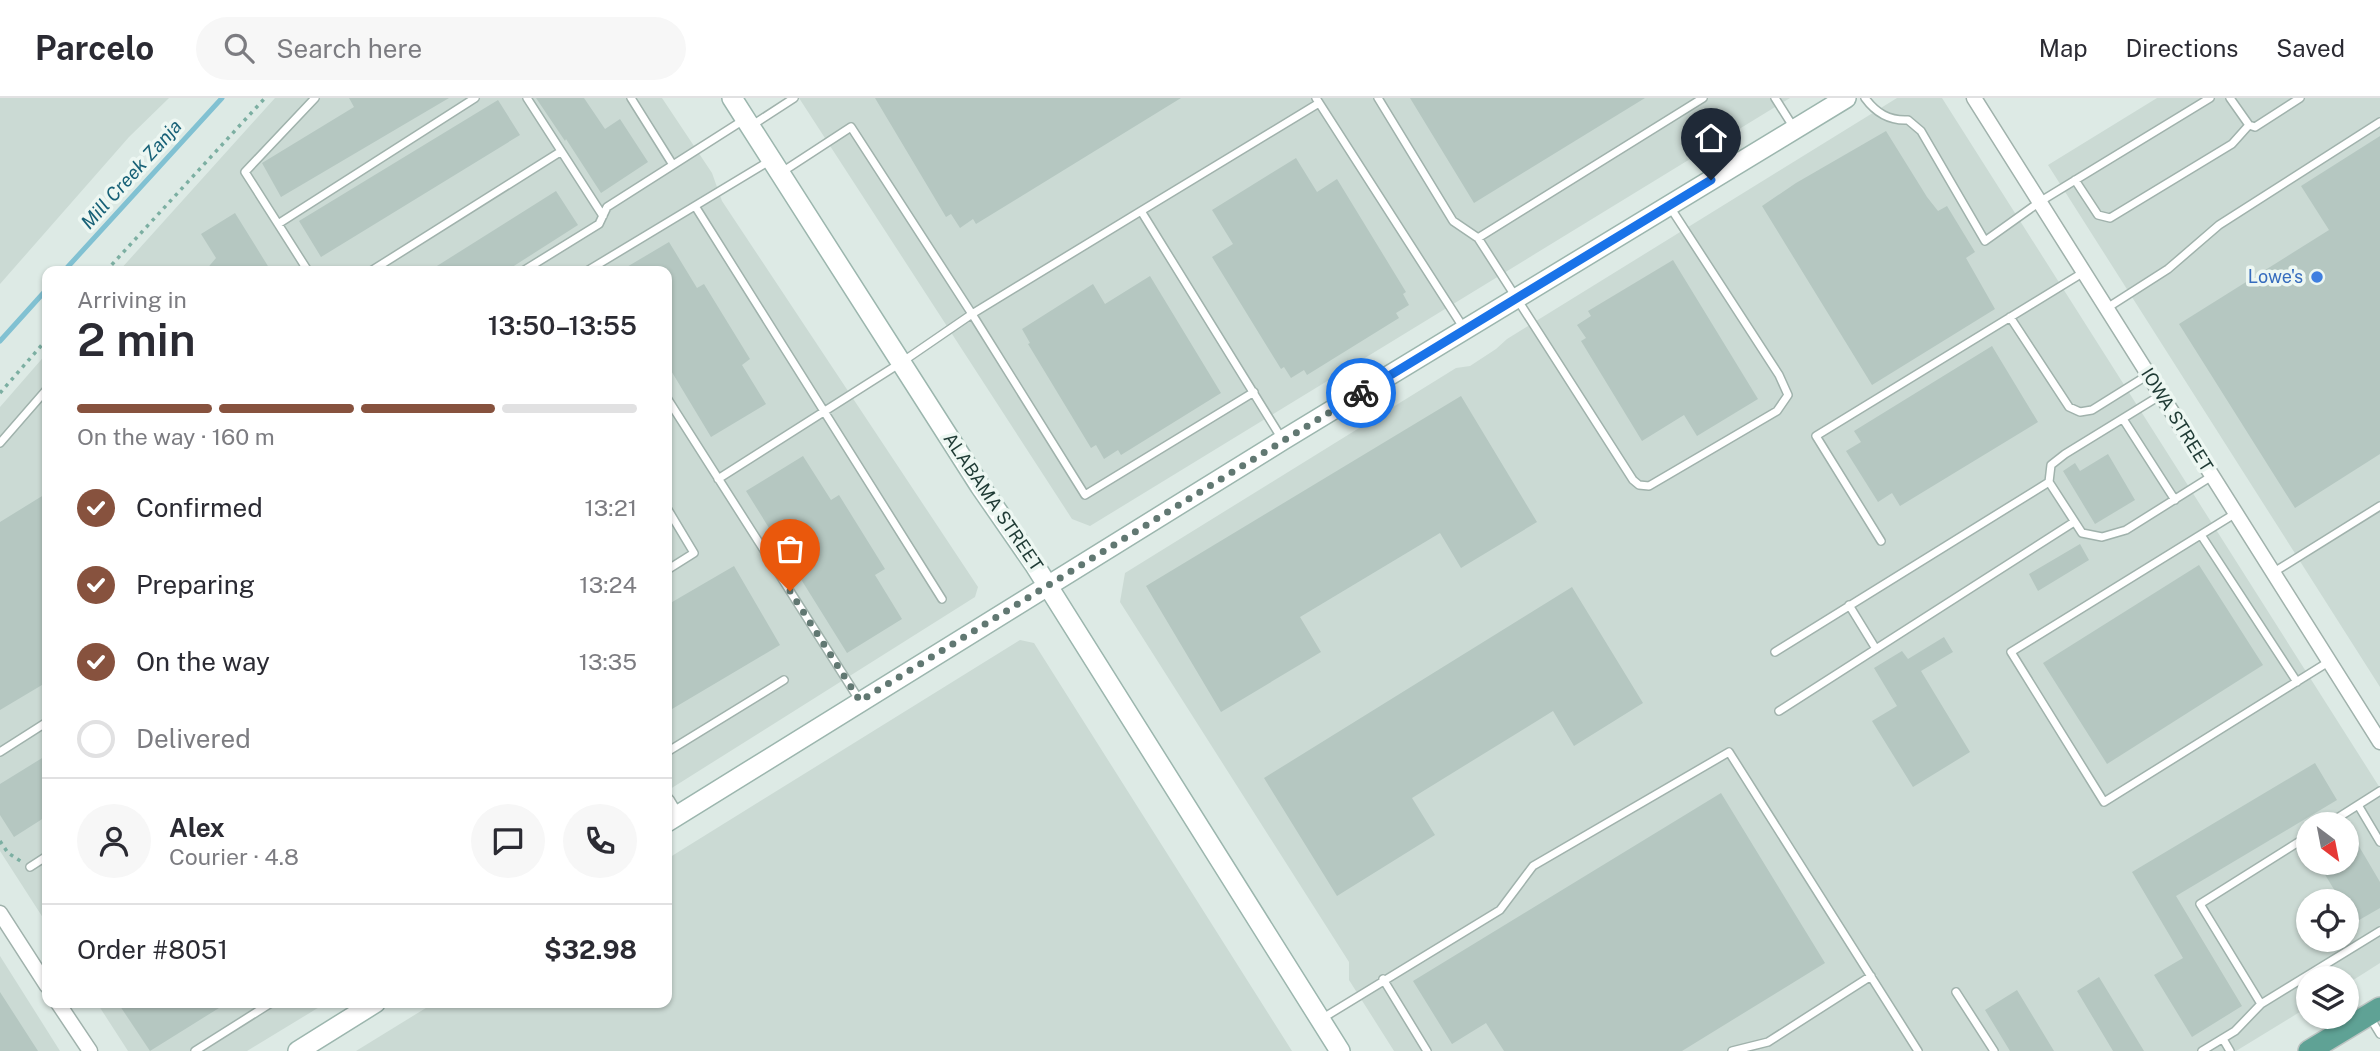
<!DOCTYPE html>
<meta charset="utf-8">
<style>
:root{--surface:#fff;--page:#f7f7f7;--text:#2b2b33;--muted:#7c7c81;--line:#e1e1e2;--accent:#87523e}
body{margin:0;font-family:"Public Sans",sans-serif;background:var(--page);color:var(--text);height:100vh;display:flex;flex-direction:column;font-size:26px;white-space:nowrap}
*{box-sizing:border-box;margin:0}
p{font-size:23px;color:var(--muted)}
.icon{flex:none;width:38px;height:38px;fill:none;stroke:currentColor;stroke-width:2;stroke-linecap:round;stroke-linejoin:round}
.map{position:relative;flex:1;overflow:hidden}
.details{position:absolute;left:42px;top:168px;width:630px;height:742px;display:flex;flex-direction:column;background:var(--surface);border-radius:14px;box-shadow:0 2px 5px #0004}
.details>*{flex:none}
.needle{width:46px;rotate:148deg}
.buttons{position:absolute;left:2296px;top:714px;display:grid;gap:14px}
.buttons a{display:grid;place-items:center;width:63px;height:63px;border-radius:50%;background:var(--surface);box-shadow:0 2px 5px #0004;font-size:35px}
.pin{position:absolute;display:grid;place-items:center;width:60px;height:60px;color:#fff;margin:-72px -30px;border-radius:50% 50% 50% 0;rotate:-45deg;box-shadow:0 0 7px #0007}
.pin .icon{rotate:45deg}
.courier{position:absolute;display:grid;place-items:center;width:70px;height:70px;margin:-35px;border:5px solid #1a73e8;border-radius:50%;background:#fff;color:#222;box-shadow:0 2px 9px #0007}
.head em{font-style:normal;font-weight:600}
.head div{display:flex;flex-direction:column-reverse}
.head{display:flex;align-items:center;justify-content:space-between;height:119px;padding:0 35px}
h1{font-size:46px;font-weight:600;line-height:52px}
.bar{display:grid;grid-template-columns:repeat(4,1fr);gap:10px 7px;align-content:center;height:84px;padding:0 35px}
.bar i{height:9px;border-radius:5px;background:var(--line)}
.bar .active{background:var(--accent)}
.bar p{grid-column:span 4}
.line{display:flex;align-items:center;gap:18px;padding:0 35px;border-top:2px solid var(--line)}
.line div{flex:1}
.round{display:grid;place-items:center;flex:none;width:74px;height:74px;border-radius:37px;background:var(--page)}
ol{padding:0 35px;list-style:none}
li{display:flex;align-items:center;gap:21px;height:77px}
li p{margin-inline-start:auto}
li .icon{padding:7px;border-radius:50%;background:var(--accent);color:#fff;stroke-width:4}
li:last-child{color:var(--muted)}
li i{width:38px;height:38px;border:4px solid var(--line);border-radius:50%}
header{display:flex;align-items:center;gap:42px;box-sizing:border-box;height:98px;padding:0 35px;background:var(--surface);border-bottom:2px solid var(--line)}
header strong{font-size:33px}
nav{display:flex;gap:38px;margin-inline-start:auto;font-size:24px}
.search{width:490px;height:63px;background:var(--page);display:flex;align-items:center;gap:18px;box-sizing:border-box;padding:0 24px;border-radius:38px;color:var(--muted);font-size:26px}
.map>svg:first-child{display:block}
.built{fill:#cbdad4;fill-rule:evenodd}
.lines{fill:none;stroke-linecap:round;stroke-linejoin:round}
.stream{stroke:#81c1d2;stroke-width:5}
.building{fill:#b5c7c1}
.lane-casing{stroke:#a0b2ac;stroke-width:10}
.street-casing{stroke:#a0b2ac;stroke-width:17}
.secondary-casing{stroke:#9cb6ae;stroke-width:22}
.primary-casing{stroke:#bcc4c2;stroke-width:24}
.path{stroke:#7cafa2;stroke-width:3.5;stroke-dasharray:3.5 5;stroke-linecap:butt}
.lane{stroke:#fff;stroke-width:7}
.street{stroke:#fff;stroke-width:14}
.secondary{stroke:#fff;stroke-width:19}
.primary{stroke:#5fa295;stroke-width:21}
.done{stroke:#617872;stroke-width:7;stroke-dasharray:0 12.6}
.route{stroke:#1a73e8;stroke-width:9}
.shop-dot{fill:#3f7fe0;stroke:#edf7f2;stroke-width:2.5}
.labels{text-anchor:middle;stroke-width:7;stroke-linejoin:round;paint-order:stroke}
.shop-label{font-size:18px;fill:#366cbe;stroke:#edf7f2;text-anchor:end}
.street-label{font-size:18px;fill:#1e3a34;stroke:#edf7f2}
.water-label{font-size:19px;font-style:italic;fill:#176177;stroke:#edf7f2}
</style>
<header>
<strong>Parcelo</strong>
<div class="search"><svg class="icon" aria-label="search" viewBox="0 0 24 24"><circle cx="10" cy="10" r="6"/><path d="M15 15l6 6"/></svg>Search here</div>
<nav><a>Map</a><a>Directions</a><a>Saved</a></nav>
</header>
<div class="map">
<svg width="2380" height="953" viewBox="0 0 2380 953">
<rect width="100%" height="100%" fill="#ddeae5"/>
<!-- built -->
<path class="built" d="M0 0H169L129 39 0 186Z
M275 0H662L712 75 722 103 978 489 975 499 667 693V173H119Z
M799 0H1790L1090 428 1072 421Z
M1897 0H1942L2380 690V865L2347 886V880H2308V909L2236 953H1394L1349 882V864L1120 504 1125 475 1456 270 1470 268 1496 251 1507 241ZM2308 726H2347V765H2308ZM2308 803H2347V842H2308Z
M2157 0H2380V589L2048 67Z
M47 255V826L0 753V309Z
M1020 542 1034 545 1292 953H356L434 905H667V761Z
M0 858 60 953H0Z
M97 905H326L247 953H128Z"/>
<g class="lines">
<!-- stream -->
<path class="stream" d="M64 173 222 0
M0 243 47 191"/>
</g>
<!-- building -->
<path class="building" d="M349 0H449L281 99 262 65 354 9Z
M536 0H584L605 31 620 21 648 64 601 95 566 41 565 43Z
M875 0H1181L976 126 973 121 960 130 951 116 946 119Z
M1410 0H1645L1474 105Z
M498 2 520 37 321 159 299 123Z
M1886 33 1927 99 1938 113 1947 108 1975 154 1966 160 1995 211 1872 287 1762 108 1796 85Z
M2380 38V356L2295 410 2179 226 2329 132 2301 88Z
M1296 60 1317 94 1337 81 1406 194 1403 196 1409 207 1396 215 1399 220 1307 277 1304 272 1291 280 1284 269 1281 271 1212 159 1233 146 1212 112Z
M556 93 578 127 506 173H429Z
M235 115 271 173H205L216 160 201 136Z
M669 144 697 190 704 186 750 261 742 267 766 306 711 339 667 266V173H620Z
M1673 162 1758 301 1697 338 1684 317 1642 343 1581 243 1586 240 1577 227 1591 218 1588 213Z
M1150 178 1221 295 1121 357 1118 352 1104 361 1096 347 1091 350 1028 246 1030 245 1022 231 1093 186 1105 206Z
M1992 248 2038 324 1900 408 1892 395 1878 404 1846 353 1861 344 1854 333Z
M1461 298 1537 424 1461 470 1440 435 1300 519 1321 554 1221 614 1146 488Z
M2108 356 2135 402 2095 426 2063 373 2075 365 2080 373Z
M803 358 831 402 839 397 885 471 875 477 902 521 847 555 746 393Z
M47 395V584L0 612V424Z
M2080 446 2089 462 2038 493 2029 476Z
M2199 467 2263 567 2107 666 2043 565Z
M734 468 780 547 667 614V507Z
M1572 489 1643 605 1574 648 1553 613 1412 700 1435 737 1337 798 1264 680Z
M1944 539 1953 554 1921 573 1970 654 1913 689 1872 623 1897 608 1874 570 1902 553 1908 561Z
M47 657V718L14 739 0 717V686Z
M2315 665 2337 702 2176 798 2242 908 2192 939 2154 877 2183 860 2132 774Z
M1721 695 1825 865 1682 953H1504L1486 925 1452 946 1413 883Z
M2347 728 2380 784V810L2354 825 2347 814V803H2341L2318 765H2347Z
M2099 879 2144 953H2113L2077 893Z
M2017 892 2054 953H2010L1985 912Z
M0 894 38 953H0Z
M118 905H227L150 953Z"/>
<g class="lines">
<defs>
<path id="lane" d="M527 0 603 118
M631 0 673 67
M1316 0 1463 229
M1378 0 1453 123 1478 140
M1775 0 1794 30
M1865 0C1876 15 1889 23 1908 22L1921 33 1985 143 2041 103 2210 0
M2230 0 2249 27 2255 29 2300 0
M751 28 794 0
M2075 82 2098 117 2110 120 2232 46 2249 27
M695 108 942 501
M1670 109 1779 277 1788 297 1777 313 1649 388 1639 387 1633 382 1478 140 1703 0
M1141 113 1319 5
M278 126 475 0
M308 173 245 74 315 0
M371 173 560 54
M523 173 599 126 607 109 742 23
M587 173 771 62
M2107 210 2168 171 2219 127 2380 24
M2010 219 2069 309 2080 314 2092 312 2148 277
M1254 294 1085 397 972 216 1141 113 1282 341
M2161 297 2065 356 2051 367 2049 384 2082 435 2102 439 2126 432 2212 378
M667 300 860 603
M2123 321 2175 402
M0 345 47 291
M718 381 902 264 972 216 851 29 782 74
M667 410 694 455 667 472
M2236 415 2011 554 2104 704 2330 563
M2201 437 2297 584
M1881 443 1816 338 2084 174
M2274 474 2380 408
M1849 507 1876 551
M1775 554 2049 384
M1779 613 2074 424
M0 654 47 624
M667 654 784 582
M2358 707 2380 744
M2328 726 2380 693
M30 769 47 758
M1383 881 1427 953
M1956 894 1994 953
M2261 906 2380 833
M2369 918 2380 936
M1323 920 1500 812 1533 768 1729 654 1918 953
M2223 941 2230 953
M195 953 271 905
M1732 953 1768 944 1871 878
M2202 953 2235 933 2261 906 2200 806 2308 738"/>
<path id="street" d="M1974 0 2380 644
M667 703 676 718
M0 815 47 888
M58 905 90 953"/>
<path id="secondary" d="M732 0 980 388 1034 466 1340 953
M667 724 1283 342 1846 0
M298 953 375 905"/>
<path id="primary" d="M2309 953 2380 910"/>
</defs>
<!-- lane casing -->
<use href="#lane" class="lane-casing"/>
<!-- street casing -->
<use href="#street" class="street-casing"/>
<!-- secondary casing -->
<use href="#secondary" class="secondary-casing"/>
<!-- primary casing -->
<use href="#primary" class="primary-casing"/>
<!-- path -->
<path class="path" d="M106 173 265 0
M0 295 47 241
M0 743 8 755 22 764"/>
<!-- lane -->
<use href="#lane" class="lane"/>
<!-- street -->
<use href="#street" class="street"/>
<!-- secondary -->
<use href="#secondary" class="secondary"/>
<!-- primary -->
<use href="#primary" class="primary"/>
</g>
<g class="lines">
<!-- done -->
<path class="done" d="M790 493 860 603 1361 295"/>
<!-- route -->
<path class="route" d="M1361 295 1711 82"/>
</g>
<!-- markers -->
<circle class="shop-dot" cx="2317" cy="179" r="7"/>
<g class="labels">
<!-- shop labels -->
<g class="shop-label">
<text x="2303" y="185">Lowe's</text>
</g>
<!-- street labels -->
<g class="street-label">
<text transform="translate(2177 322) rotate(58)" y="6">IOWA STREET</text>
<text transform="translate(993 404) rotate(56)" y="6">ALABAMA STREET</text>
</g>
<!-- water labels -->
<g class="water-label">
<text transform="translate(131 76) rotate(-48)" y="7">Mill Creek Zanja</text>
</g>
</g>
</svg>
<div class="buttons">
<a><svg class="needle" viewBox="-14 -14 28 28"><path d="M0-13l5 13h-10z" fill="#e53935"/><path d="M0 13l5-13h-10z" fill="#7c7c81"/></svg></a>
<a><svg class="icon" aria-label="locate" viewBox="0 0 24 24"><circle cx="12" cy="12" r="6"/><path d="M12 2v4M12 18v4M2 12h4M18 12h4"/></svg></a>
<a><svg class="icon" aria-label="layers" viewBox="0 0 24 24"><path d="M12 4l9 5-9 5-9-5zM3 14l9 5 9-5"/></svg></a>
</div>
<div class="pin" style="left:790px;top:493px;background:#ea580c"><svg class="icon" aria-label="bag" viewBox="0 0 24 24"><path d="M5 8h14l-1 12H6zM9 8a3 3 0 0 1 6 0"/></svg></div>
<div class="pin" style="left:1711px;top:82px;background:#1f2937"><svg class="icon" aria-label="home" viewBox="0 0 24 24"><path d="M3 11l9-7 9 7M6 9v11h12V9"/></svg></div>
<div class="courier" style="left:1361px;top:295px"><svg class="icon" aria-label="bike" viewBox="0 0 24 24"><circle cx="6" cy="16" r="4"/><circle cx="18" cy="16" r="4"/><path d="M6 16l4-8h5l3 8M10 8l3 8H6M13 5h3"/></svg></div>
<section class="details">
<div class="head"><div><h1>2 min</h1><p>Arriving in</p></div><em>13:50–13:55</em></div>
<div class="bar"><i class="active"></i><i class="active"></i><i class="active"></i><i></i><p>On the way · 160 m</p></div>
<ol>
<li><svg class="icon" aria-label="check" viewBox="0 0 24 24"><path d="M5 12l5 5 9-10"/></svg>Confirmed<p>13:21</p></li>
<li><svg class="icon" aria-label="check" viewBox="0 0 24 24"><path d="M5 12l5 5 9-10"/></svg>Preparing<p>13:24</p></li>
<li><svg class="icon" aria-label="check" viewBox="0 0 24 24"><path d="M5 12l5 5 9-10"/></svg>On the way<p>13:35</p></li>
<li><i></i>Delivered</li>
</ol>
<div class="line" style="height:126px"><a class="round"><svg class="icon" aria-label="person" viewBox="0 0 24 24"><circle cx="12" cy="8" r="4"/><path d="M4 21q1-7 8-7t8 7"/></svg></a><div><b>Alex</b><p>Courier · 4.8</p></div><a class="round"><svg class="icon" aria-label="chat" viewBox="0 0 24 24"><path d="M4 5h16v11H9l-5 4z"/></svg></a><a class="round"><svg class="icon" aria-label="phone" viewBox="0 0 24 24"><path d="M5 4h4l2 5-3 2q2 4 5 5l2-3 5 2v4C11 20 4 13 5 4z"/></svg></a></div>
<div class="line" style="height:91px"><div>Order #8051</div><b>$32.98</b></div>
</section>
</div>
